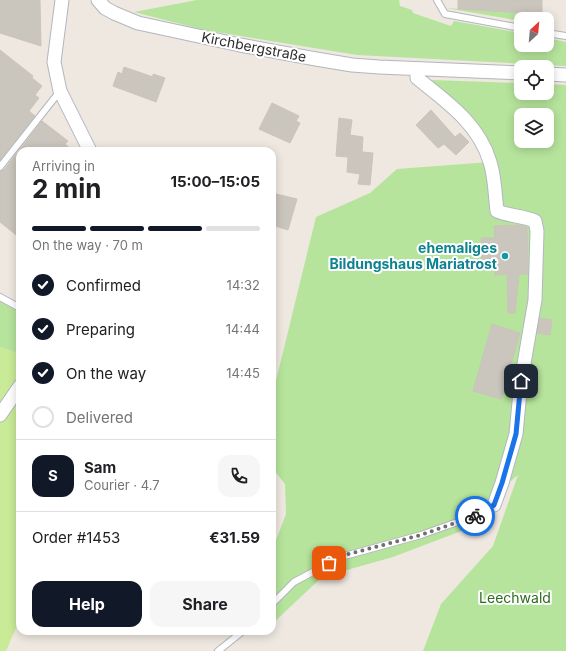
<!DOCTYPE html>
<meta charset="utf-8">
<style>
:root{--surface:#fff;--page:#f6f6f6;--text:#202124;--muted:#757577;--line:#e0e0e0;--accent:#111827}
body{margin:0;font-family:Inter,sans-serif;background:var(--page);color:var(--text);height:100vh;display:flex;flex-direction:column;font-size:15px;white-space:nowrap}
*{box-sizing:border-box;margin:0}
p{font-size:13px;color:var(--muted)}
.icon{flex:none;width:22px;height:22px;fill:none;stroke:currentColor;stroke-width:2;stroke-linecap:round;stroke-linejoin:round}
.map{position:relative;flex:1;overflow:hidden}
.sheet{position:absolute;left:16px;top:147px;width:260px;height:488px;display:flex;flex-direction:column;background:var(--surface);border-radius:12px;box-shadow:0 2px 10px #0003}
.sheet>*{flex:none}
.needle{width:26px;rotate:26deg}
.buttons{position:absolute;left:514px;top:12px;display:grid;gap:8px}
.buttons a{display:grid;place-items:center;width:40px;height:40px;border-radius:8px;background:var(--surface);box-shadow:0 2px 10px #0003;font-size:20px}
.pin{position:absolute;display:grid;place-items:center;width:34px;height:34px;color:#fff;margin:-17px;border-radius:8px;box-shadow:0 2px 6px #0006}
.courier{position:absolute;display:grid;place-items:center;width:40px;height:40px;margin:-20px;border:3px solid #1a73e8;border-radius:50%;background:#fff;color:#222;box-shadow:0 1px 5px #0007}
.overview em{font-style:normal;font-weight:700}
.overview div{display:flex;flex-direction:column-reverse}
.overview{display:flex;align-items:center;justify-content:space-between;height:68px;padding:0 16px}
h1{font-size:26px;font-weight:700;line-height:30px}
.bar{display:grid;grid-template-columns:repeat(4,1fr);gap:6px 4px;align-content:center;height:48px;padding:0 16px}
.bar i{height:5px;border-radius:3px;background:var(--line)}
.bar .selected{background:var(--accent)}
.bar p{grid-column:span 4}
.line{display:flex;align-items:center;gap:10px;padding:0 16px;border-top:1px solid var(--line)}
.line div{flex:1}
.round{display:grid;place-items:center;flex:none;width:42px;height:42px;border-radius:12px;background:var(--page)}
ol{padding:0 16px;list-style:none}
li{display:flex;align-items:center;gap:12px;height:44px}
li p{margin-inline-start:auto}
li .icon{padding:4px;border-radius:50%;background:var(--accent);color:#fff;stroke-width:4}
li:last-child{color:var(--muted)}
li i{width:22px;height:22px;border:2px solid var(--line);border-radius:50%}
.primary-button{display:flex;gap:8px;margin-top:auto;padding:8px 16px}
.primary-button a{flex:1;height:46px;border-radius:12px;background:var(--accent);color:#fff;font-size:16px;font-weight:700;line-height:46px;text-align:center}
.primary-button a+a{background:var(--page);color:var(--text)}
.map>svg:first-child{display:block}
.green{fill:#b6e49c;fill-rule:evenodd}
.pitch{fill:#c9eb98}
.building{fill:#cac6be;stroke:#cac4b9}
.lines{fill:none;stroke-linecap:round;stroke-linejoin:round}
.service-casing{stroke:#b3b6c0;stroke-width:8}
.minor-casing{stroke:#b3b6c0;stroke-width:15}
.service{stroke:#fff;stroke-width:6}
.minor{stroke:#fff;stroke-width:13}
.done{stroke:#716e6c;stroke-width:4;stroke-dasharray:0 7.2}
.route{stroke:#1a73e8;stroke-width:5}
.culture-dot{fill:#0f9aa8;stroke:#fff;stroke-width:1.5}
.labels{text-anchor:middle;stroke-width:4;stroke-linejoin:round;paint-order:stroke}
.street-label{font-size:14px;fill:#2d2d2d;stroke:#fff}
.culture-label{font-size:14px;font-weight:bold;fill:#0d838f;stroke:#fff;text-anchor:end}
.park-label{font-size:14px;fill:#2d6c1b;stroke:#fff}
</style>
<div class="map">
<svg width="566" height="651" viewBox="0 0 566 651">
<rect width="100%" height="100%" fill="#eee8e0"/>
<!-- green -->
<path class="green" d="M197 0H399L400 6 412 10 413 13 451 26 454 21 521 33V45H547V38L566 42V66L357 55 204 30 134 12Z
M446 8 539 14V19H521V21Z
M431 80 521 83V93H547V84L566 85V651H423L441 604 493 546 518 475 475 511 464 530 393 557 322 577 272 624V551L286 514 285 484 272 468V397L316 217 370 193 397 169 490 162 462 114ZM521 115H547V141H521Z
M0 300 20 312V354L0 347Z"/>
<!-- pitch -->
<path class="pitch" d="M0 347 20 354V619L6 651H0Z"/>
<!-- building -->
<path class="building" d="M0 0H40L41 46 0 33Z
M458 0H542V14L458 9Z
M0 50 33 76 32 78 42 86 35 95 39 98 29 111 35 116 0 160Z
M124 67 153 77V74L165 78 156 102 113 86 118 72 122 74Z
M272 103 299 116 296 121 300 123 290 143 259 129Z
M431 110 455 137 460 133 469 142 456 155 444 144 438 148 416 125Z
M339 118 352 120 350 135 363 137 362 152 373 153 370 185 358 184 360 174 347 172 348 157 336 156Z
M42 121 68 141 65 144 73 151H20V238L0 222V171L4 170Z
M272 193 297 199 288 230 272 225Z
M519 225 527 227 528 274H519L515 313H508L507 274 495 275V263H482L481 238H495L494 226Z
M540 318 552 320 550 335 537 333Z
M492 324 520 333 501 399 473 391Z"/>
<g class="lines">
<defs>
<path id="service" d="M437 0 445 14 521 28
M547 33 566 36
M0 167 60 91
M0 297 20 308
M272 604 294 582 341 557 421 535 480 514 494 505
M218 651 243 631"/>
<path id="minor" d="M62 0 54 62 60 91 90 151
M98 0 105 8 114 13 138 23 240 45 316 59 352 65 379 67 521 73
M417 69V78C447 102 479 124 490 162 495 177 495 195 497 211 509 216 523 216 535 221L537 231 535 300 521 381 516 434 502 483 494 505
M547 74 566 75
M0 415 20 386"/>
</defs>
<!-- service casing -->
<use href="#service" class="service-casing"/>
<!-- minor casing -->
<use href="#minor" class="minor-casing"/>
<!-- service -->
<use href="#service" class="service"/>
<!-- minor -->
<use href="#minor" class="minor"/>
</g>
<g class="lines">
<!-- done -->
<path class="done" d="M329 563 341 556 421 535 475 516"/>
<!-- route -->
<path class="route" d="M475 516 494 505 502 483 516 434 521 381"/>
</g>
<!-- markers -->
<circle class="culture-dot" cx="505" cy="256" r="4"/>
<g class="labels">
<!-- street labels -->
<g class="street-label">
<text transform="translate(254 47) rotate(11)" y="5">Kirchbergstraße</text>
</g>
<!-- culture labels -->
<g class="culture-label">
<text x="497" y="253">ehemaliges<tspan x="497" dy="16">Bildungshaus Mariatrost</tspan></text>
</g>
<!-- park labels -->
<g class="park-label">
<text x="515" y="603">Leechwald</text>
</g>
</g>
</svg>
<div class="buttons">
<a><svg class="needle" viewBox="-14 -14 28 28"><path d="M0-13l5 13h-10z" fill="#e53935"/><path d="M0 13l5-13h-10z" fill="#757577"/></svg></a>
<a><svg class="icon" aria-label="locate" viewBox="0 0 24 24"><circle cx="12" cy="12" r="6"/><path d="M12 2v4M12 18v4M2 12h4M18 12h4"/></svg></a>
<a><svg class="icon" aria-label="layers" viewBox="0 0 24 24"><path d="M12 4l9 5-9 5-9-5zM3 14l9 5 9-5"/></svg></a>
</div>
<div class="pin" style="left:329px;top:563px;background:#ea580c"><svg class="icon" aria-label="bag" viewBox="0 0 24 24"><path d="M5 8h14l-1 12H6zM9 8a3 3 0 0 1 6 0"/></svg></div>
<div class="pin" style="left:521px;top:381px;background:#1f2937"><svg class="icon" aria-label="home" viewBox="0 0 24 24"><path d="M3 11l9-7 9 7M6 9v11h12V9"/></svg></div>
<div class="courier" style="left:475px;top:516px"><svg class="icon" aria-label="bike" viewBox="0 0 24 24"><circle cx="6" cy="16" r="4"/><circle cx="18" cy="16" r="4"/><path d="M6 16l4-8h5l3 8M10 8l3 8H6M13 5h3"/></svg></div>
<section class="sheet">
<div class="overview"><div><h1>2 min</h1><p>Arriving in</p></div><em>15:00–15:05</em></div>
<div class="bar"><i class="selected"></i><i class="selected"></i><i class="selected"></i><i></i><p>On the way · 70 m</p></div>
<ol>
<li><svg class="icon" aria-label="check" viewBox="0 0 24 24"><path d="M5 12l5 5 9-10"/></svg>Confirmed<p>14:32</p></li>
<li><svg class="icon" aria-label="check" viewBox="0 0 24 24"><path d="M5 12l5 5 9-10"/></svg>Preparing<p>14:44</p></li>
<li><svg class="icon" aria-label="check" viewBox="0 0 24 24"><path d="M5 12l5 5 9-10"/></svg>On the way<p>14:45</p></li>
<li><i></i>Delivered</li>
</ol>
<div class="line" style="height:72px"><b class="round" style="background:var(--accent);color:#fff">S</b><div><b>Sam</b><p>Courier · 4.7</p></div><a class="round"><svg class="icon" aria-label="phone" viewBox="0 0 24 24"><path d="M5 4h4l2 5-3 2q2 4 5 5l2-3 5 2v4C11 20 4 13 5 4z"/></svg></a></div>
<div class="line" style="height:52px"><div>Order #1453</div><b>€31.59</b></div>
<div class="primary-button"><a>Help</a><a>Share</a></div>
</section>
</div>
